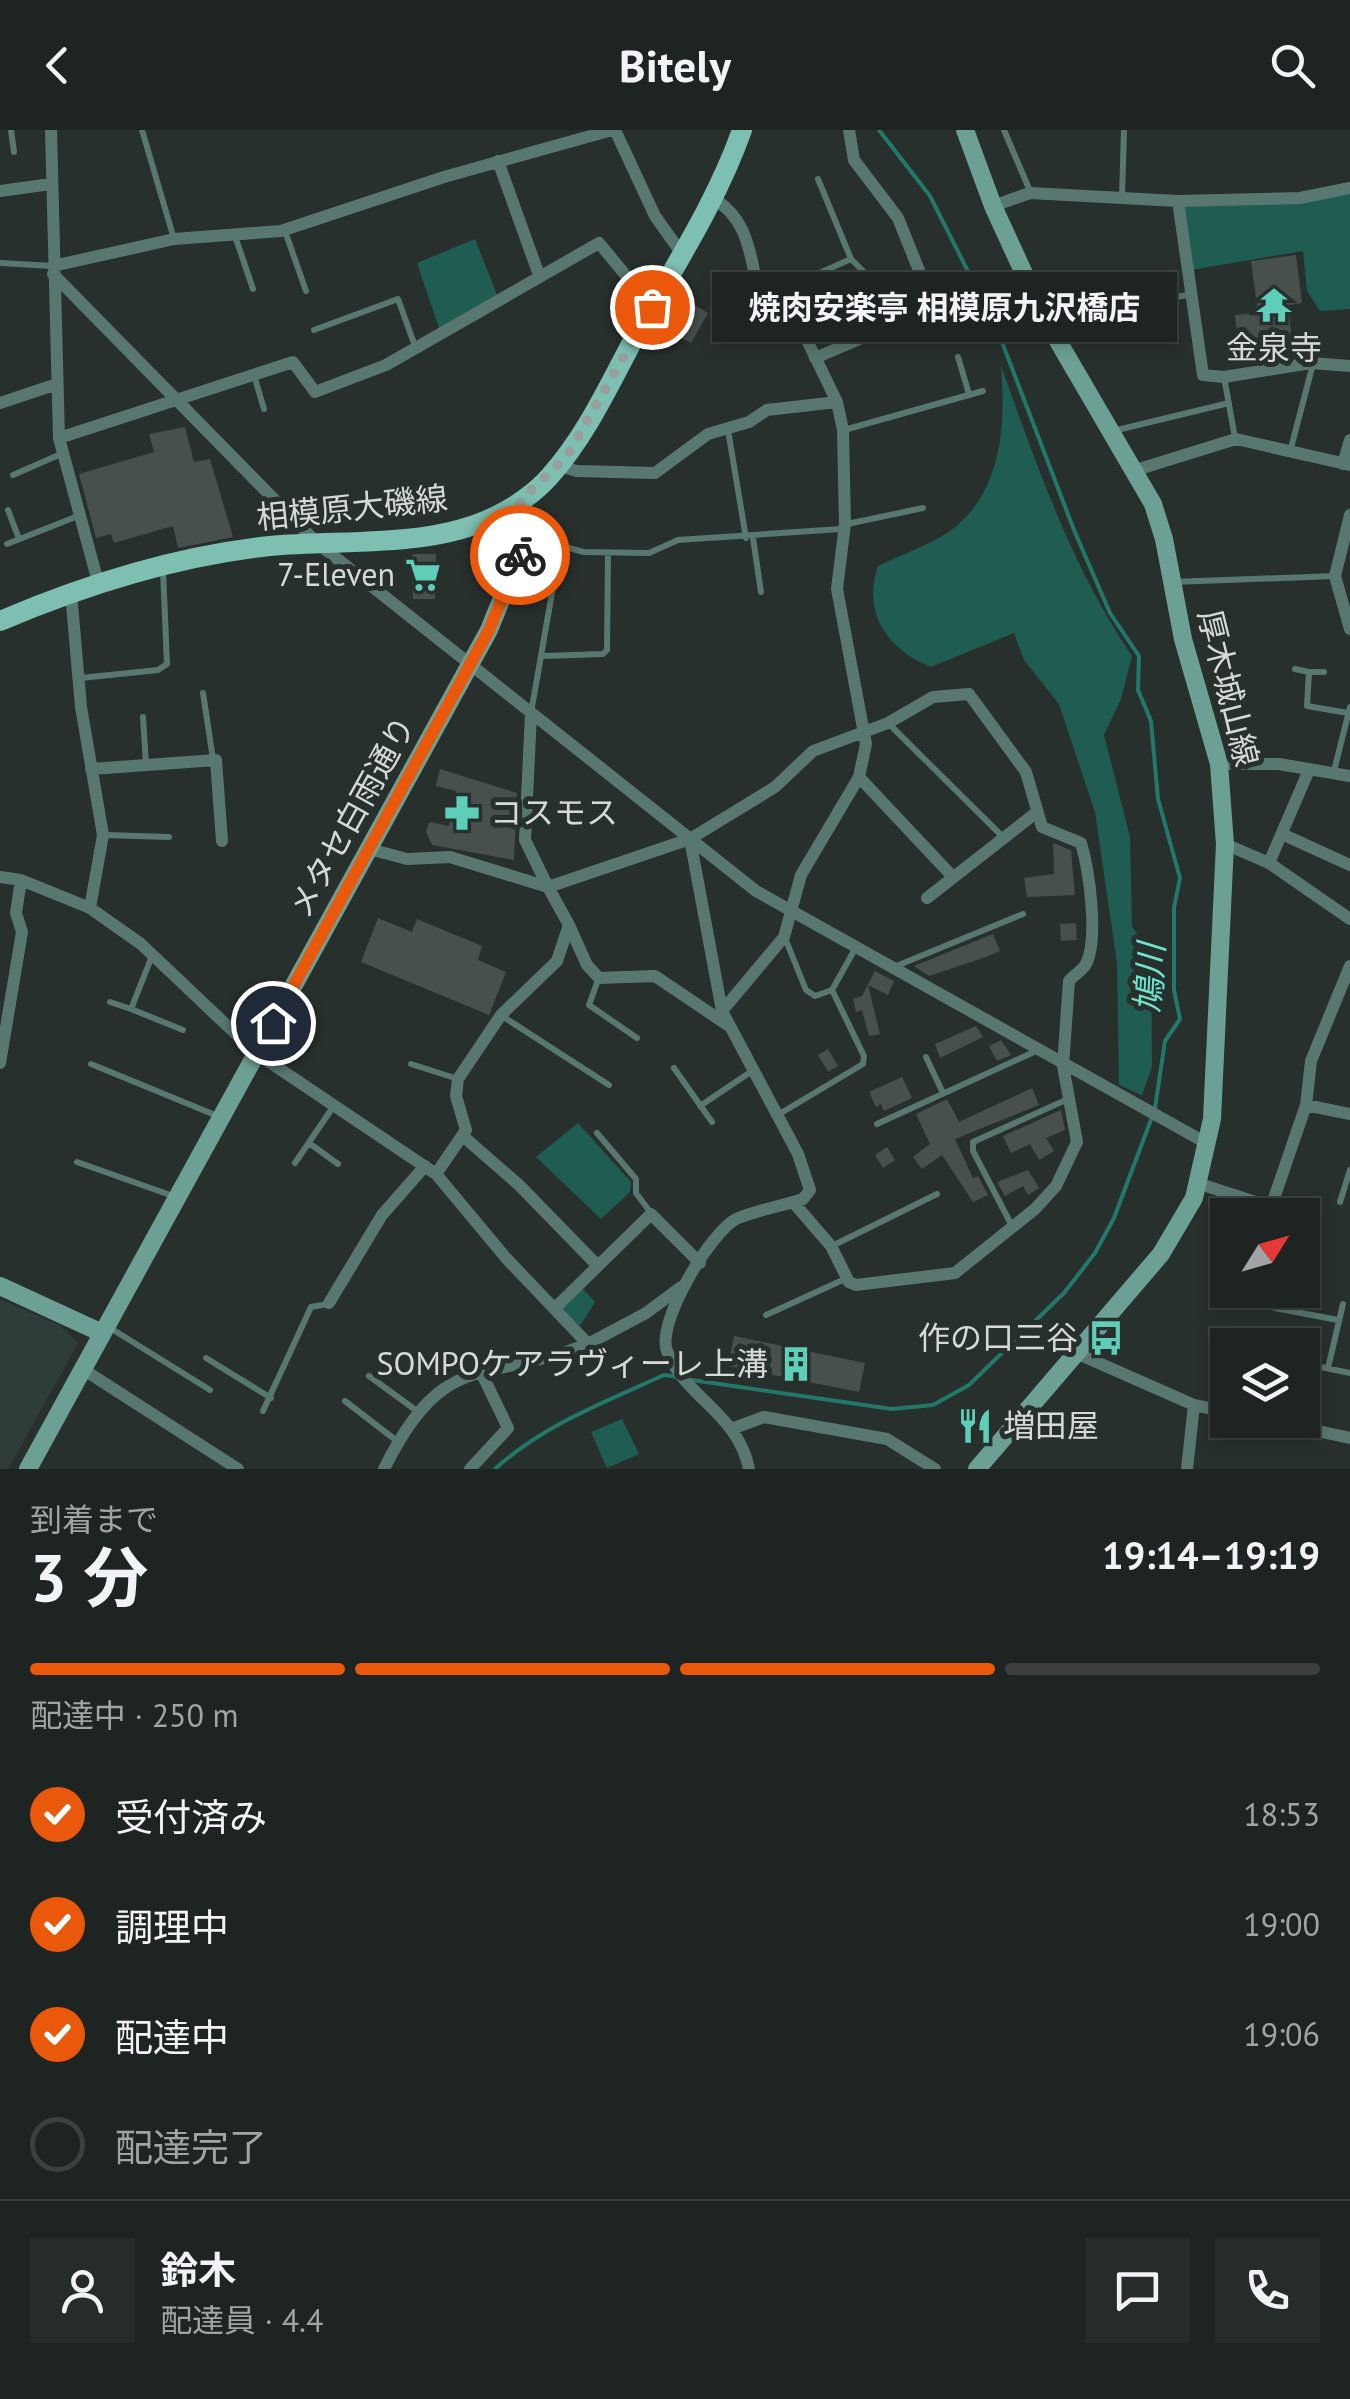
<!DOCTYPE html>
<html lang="ja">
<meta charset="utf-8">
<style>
:root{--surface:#1e2422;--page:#262c2a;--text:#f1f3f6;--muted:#a1a4a5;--line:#3c4140;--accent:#ea580c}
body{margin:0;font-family:"PT Sans","Noto Sans JP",sans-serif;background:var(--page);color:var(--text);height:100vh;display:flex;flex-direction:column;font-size:38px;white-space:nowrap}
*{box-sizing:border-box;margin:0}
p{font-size:32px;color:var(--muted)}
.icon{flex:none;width:55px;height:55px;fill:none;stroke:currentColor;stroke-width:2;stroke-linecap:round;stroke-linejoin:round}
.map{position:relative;height:1339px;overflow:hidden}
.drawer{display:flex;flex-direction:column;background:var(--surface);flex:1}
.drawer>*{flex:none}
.needle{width:65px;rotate:53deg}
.controls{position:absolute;left:1210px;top:1068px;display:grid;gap:20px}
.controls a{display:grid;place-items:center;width:110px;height:110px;border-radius:0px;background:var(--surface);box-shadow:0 5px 15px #0003,0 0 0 2px var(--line);font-size:50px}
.pin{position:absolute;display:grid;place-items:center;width:85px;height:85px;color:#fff;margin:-42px;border:5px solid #fff;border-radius:50%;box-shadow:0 2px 10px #0007}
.courier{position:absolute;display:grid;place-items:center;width:100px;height:100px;margin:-50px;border:8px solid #ea580c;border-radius:50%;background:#fff;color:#222;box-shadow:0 2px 12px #0007}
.bubble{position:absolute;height:70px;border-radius:0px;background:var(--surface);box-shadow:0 5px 15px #0003,0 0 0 2px var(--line);font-size:32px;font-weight:700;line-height:70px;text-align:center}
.summary em{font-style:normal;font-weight:700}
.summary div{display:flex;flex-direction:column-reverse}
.summary{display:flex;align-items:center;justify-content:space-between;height:170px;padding:0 30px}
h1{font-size:65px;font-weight:700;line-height:75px}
.bar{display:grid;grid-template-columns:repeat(4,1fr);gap:15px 10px;align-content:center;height:120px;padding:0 30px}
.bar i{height:12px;border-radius:8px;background:var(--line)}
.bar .on{background:var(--accent)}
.bar p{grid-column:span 4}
.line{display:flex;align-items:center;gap:25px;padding:0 30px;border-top:2px solid var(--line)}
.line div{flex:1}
.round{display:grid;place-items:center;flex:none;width:105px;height:105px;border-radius:0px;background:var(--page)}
ol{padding:0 30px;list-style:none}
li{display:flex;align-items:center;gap:30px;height:110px}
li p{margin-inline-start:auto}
li .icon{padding:10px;border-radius:50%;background:var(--accent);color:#fff;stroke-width:4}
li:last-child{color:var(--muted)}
li i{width:55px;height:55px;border:5px solid var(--line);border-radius:50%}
header{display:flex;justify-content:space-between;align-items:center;height:130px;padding:0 30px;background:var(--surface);font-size:45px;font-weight:700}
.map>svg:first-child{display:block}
.built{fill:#2e3d3a}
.green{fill:#1f5d52}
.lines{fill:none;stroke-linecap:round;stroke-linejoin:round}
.stream{stroke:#237869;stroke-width:4}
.building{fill:#48504e}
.lane{stroke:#587770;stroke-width:6}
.street{stroke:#587770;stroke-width:12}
.secondary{stroke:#6da094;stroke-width:18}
.primary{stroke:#7dbfb1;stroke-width:20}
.done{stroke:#989e9d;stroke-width:10;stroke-dasharray:0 18}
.route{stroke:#ea580c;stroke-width:12}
.labels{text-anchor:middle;stroke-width:10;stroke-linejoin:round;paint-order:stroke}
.poi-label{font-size:32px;fill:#d5dad9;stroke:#28302e;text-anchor:end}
.street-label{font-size:32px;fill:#d5dad9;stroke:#28302e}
.water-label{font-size:35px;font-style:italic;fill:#6de4cd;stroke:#28302e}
</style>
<header><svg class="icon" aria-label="back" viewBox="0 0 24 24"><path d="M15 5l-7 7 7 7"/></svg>Bitely<svg class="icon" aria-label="search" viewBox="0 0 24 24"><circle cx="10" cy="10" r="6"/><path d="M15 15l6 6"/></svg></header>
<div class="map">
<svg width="1350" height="1339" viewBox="0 0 1350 1339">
<rect width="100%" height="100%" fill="#28302e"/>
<!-- built -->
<path class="built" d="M0 1169 59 1195 78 1213 8 1339H0Z"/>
<!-- green -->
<path class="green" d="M1350 64V179L1320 181 1307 161 1303 121 1191 140 1184 78 1187 75Z
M475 109 497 165 439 198 417 133Z
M1001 236C1037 336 1072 438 1132 526L1121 569 1104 605 1130 707 1132 797 1151 821 1152 937 1142 965 1119 955 1117 833 1095 682 1059 574 1024 530 1014 503 931 537C887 519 862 483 878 436 900 425 927 416 947 403 1002 366 1006 296 1001 236Z
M578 993 631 1052 630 1062 601 1089 536 1027Z
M581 1157 595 1172 580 1196 560 1178Z
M622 1289 639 1324 607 1338 591 1302Z"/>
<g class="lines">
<!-- stream -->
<path class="stream" d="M879 0 930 66 997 199 1074 400 1110 483 1139 526 1138 560 1151 591 1158 669 1180 748 1174 778V860L1180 889 1165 911 1155 978
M692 1250 892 1279 933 1275 969 1255 1064 1163 1095 1123 1114 1088 1152 987
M495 1339C543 1295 605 1272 664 1245L678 1247"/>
</g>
<!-- building -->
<path class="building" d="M1296 125 1302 173 1288 175 1291 202 1302 201 1304 215 1239 223 1235 185 1258 183 1251 131Z
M676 164 708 183 691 213 659 195Z
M185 297 194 332 210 329 233 407 178 418 173 396 114 413 111 404 96 408 79 344 154 322 149 304Z
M412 424H436L435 469H413Z
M440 639 517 663 514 730 432 715 426 702 429 692 449 696 456 661 436 656Z
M1053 713 1071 720 1075 765 1027 767 1024 748 1054 744Z
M378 788 412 802 417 789 482 816 478 830 506 842 489 885 361 832Z
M1076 793 1077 810 1061 811 1060 794Z
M993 804 1000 821 986 827 929 846 914 836Z
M875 841 894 851 888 865 868 855 880 904 869 906 862 880 856 882 853 869 862 866Z
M976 896 983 907 940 928 935 914Z
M1001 910 1011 925 997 931 989 916Z
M828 919 838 936 828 942 818 925Z
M902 947 912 968 884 981 881 974 876 977 869 962Z
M1032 958 1039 975 955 1009 973 1048 978 1046 988 1065 973 1072 942 1025 922 1039 913 1027 930 1014 916 984 947 969 959 992Z
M1061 980 1065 1000 1046 1008 1054 1021 1039 1030 1030 1014 1011 1023 1003 1006Z
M887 1017 895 1030 883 1038 875 1025Z
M1028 1040 1039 1058 1028 1065 1023 1056 1005 1066 997 1052Z
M734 1206 865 1233 859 1262 728 1236Z"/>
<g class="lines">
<!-- lane -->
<path class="lane" d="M11 0 14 22
M142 0 174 109
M1004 0 1030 61
M818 49 851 129 863 141
M1122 66 1124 0
M285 101 306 161
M235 106 253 159
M0 133 53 136
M761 169 851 129
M1049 186 1189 165
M314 200 398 169 415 216
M958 227 969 264
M254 245 264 279
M1224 247 1235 308
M728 300 746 408
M844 300 983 261
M1113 301 1229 273
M1291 318 1313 234
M13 345 61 324
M8 380 19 409
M847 394 923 378
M528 407 584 422 649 423 678 410 841 399
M753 408 761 462
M7 414 78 386
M1172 452 1335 446
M543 526 603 524 607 520 608 423
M1295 539 1309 542 1307 576 1348 583
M1309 542H1324
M81 548 158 540 167 534 163 440
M203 563 213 629
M531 583 560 417
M143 587 146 634
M889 594 1004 708
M1334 641 1350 577
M105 705 169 707
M785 808 806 860 815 866 832 860 855 819
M152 826 131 879 183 900
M894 837 1023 784
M598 850 589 875 637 908
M110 872 131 879
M502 886 609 955
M926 927 943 963
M91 934 220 987
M411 934 458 949
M674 938 712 992
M700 976 752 941
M776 986 863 934 864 926 832 860
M877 994 1036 921
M597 1003 636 1049V1063L651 1083
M309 1013 338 1034
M77 1032 176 1067
M295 1033 333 977
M1340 1072 1350 1040
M1012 1096 973 1021V1012L1068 969
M832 1116 937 1064
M1275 1178 1338 1190
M766 1185 845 1149
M107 1196 210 1260
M206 1228 271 1268
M1302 1233 1350 1243
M1328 1238 1343 1174
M369 1246 417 1281
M345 1271 397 1311
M263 1281 311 1177 328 1174"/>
<!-- street -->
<path class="street" d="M51 0 59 308 98 452
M615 0 655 86 682 124
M498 31 539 145
M0 61 51 54
M711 67C759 94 748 145 767 190L802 200 837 272 843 300 845 394 837 459 866 614 859 647 801 745 784 807 722 881 798 1024 810 1060 803 1069C782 1076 757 1080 736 1089 711 1102 656 1192 667 1221 685 1268 738 1283 749 1339
M1178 71 1203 245 1224 247 1311 233 1350 236
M993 76 1030 63 1178 71 1300 68 1350 58
M53 136 174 109 281 101 444 47 612 0
M53 144 316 412 756 761 1208 1014
M815 228 929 179 932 173 898 88 854 30 849 0
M0 273 54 255
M59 308 293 232 315 262 386 235 599 113 652 177
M1343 334 1350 310
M559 336 577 341 655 343 708 304 749 292 767 280 837 272
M1136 340 1236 309 1350 335
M1350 385 1335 446 1350 499
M71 463 81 577 103 705 90 778
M531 583 525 710 548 757 690 709 775 657 813 621 888 593 933 567 969 564 1026 642 1042 697 1081 713C1089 740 1099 808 1086 834 1082 841 1074 845 1069 851L1063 936 1077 1012 1056 1056 1035 1079 955 1143 856 1155 849 1152 831 1116 793 1072
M1219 634H1279L1350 646
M91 639 216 630 222 711
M859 647 952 746
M1282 704 1350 735
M690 709 722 881
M1225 714 1269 733 1350 789
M369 719 407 729 450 727 548 757 569 795 557 831 501 885 458 949 456 966 466 1000 436 1044
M1269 733 1309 640
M0 747 21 750 90 778 141 814 256 923 436 1044 506 1128 588 1214 646 1183 681 1157
M927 768 1037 682
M569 795 587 835 599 848 655 846 729 896
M0 933 22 802 16 783 21 750
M1306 975 1311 931 1350 836
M464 1007 519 1055 597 1135
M1200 1054 1271 1077 1306 975 1350 984
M329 1173 382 1085 425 1036
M555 1178 651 1084 700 1133
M1076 1223 1194 1275 1228 1282
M81 1238 238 1339
M1265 1290 1350 1308
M734 1298 764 1287 887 1309 935 1339
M384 1339C444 1217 483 1255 588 1214
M470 1339 508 1298 480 1240
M1187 1339 1194 1275"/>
<!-- secondary -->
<path class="secondary" d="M965 0 993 76 1044 187 1153 374 1164 409 1183 509 1219 634 1225 714 1212 989 1194 1068 1161 1124 977 1339
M0 1156 102 1203
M28 1339 489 500 527 406 520 371"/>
<!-- primary -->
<path class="primary" d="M0 491C87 454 176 426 270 416 342 409 429 419 496 386 515 377 536 362 550 346 587 305 611 251 637 203 674 137 717 71 742 0"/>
</g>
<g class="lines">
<!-- done -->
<path class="done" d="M520 425 527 406 520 371 567 326 652 177"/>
<!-- route -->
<path class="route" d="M273 893 489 500 520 425"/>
</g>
<!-- icons -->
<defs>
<symbol id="temple-bare" viewBox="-9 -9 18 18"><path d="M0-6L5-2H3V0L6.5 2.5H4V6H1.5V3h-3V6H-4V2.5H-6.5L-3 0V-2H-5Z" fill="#5eceb8" stroke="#28302e" stroke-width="2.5" paint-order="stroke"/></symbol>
<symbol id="supermarket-bare" viewBox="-9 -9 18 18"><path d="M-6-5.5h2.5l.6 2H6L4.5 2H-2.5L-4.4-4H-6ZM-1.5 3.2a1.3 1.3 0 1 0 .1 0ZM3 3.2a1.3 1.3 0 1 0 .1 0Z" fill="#5eceb8" stroke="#28302e" stroke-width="2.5" paint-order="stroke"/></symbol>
<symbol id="pharmacy-bare" viewBox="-9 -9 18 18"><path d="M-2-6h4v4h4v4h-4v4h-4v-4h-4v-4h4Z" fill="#5eceb8" stroke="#28302e" stroke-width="2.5" paint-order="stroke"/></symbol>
<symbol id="bus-bare" viewBox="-9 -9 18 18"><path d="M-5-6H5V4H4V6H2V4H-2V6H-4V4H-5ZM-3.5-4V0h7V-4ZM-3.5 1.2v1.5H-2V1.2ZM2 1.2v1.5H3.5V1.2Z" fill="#5eceb8" stroke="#28302e" stroke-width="2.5" paint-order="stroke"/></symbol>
<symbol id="building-bare" viewBox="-9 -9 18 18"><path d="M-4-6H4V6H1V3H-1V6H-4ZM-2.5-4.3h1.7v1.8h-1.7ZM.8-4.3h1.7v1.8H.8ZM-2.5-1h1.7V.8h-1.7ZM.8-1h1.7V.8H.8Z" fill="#5eceb8" stroke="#28302e" stroke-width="2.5" paint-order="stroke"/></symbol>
<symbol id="restaurant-bare" viewBox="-9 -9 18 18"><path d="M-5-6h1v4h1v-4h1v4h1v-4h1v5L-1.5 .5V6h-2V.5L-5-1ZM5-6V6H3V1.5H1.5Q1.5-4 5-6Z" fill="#5eceb8" stroke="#28302e" stroke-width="2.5" paint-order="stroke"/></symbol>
</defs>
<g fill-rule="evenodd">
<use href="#temple-bare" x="1249" y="150" width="50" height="50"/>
<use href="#supermarket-bare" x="398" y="420" width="50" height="50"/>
<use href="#pharmacy-bare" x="437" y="658" width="50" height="50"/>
<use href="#bus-bare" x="1081" y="1183" width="50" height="50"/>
<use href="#building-bare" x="771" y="1209" width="50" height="50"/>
<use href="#restaurant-bare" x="950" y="1271" width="50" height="50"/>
</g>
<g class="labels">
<!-- poi labels -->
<g class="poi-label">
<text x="1274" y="229" text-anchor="middle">金泉寺</text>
<text x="395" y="456">7-Eleven</text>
<text x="490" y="694" text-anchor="start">コスモス</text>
<text x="1078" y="1219">作の口三谷</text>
<text x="768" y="1245">SOMPOケアラヴィーレ上溝</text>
<text x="1003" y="1307" text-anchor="start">増田屋</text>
</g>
<!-- street labels -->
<g class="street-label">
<text transform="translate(352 378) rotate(-6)" y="11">相模原大磯線</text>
<text transform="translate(1228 558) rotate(76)" y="11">厚木城山線</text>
<text transform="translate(352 687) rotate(-61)" y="11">メタセ白雨通り</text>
</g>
<!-- water labels -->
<g class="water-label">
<text transform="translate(1150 848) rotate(-87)" y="12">鳩川</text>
</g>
</g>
</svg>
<div class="controls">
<a><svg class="needle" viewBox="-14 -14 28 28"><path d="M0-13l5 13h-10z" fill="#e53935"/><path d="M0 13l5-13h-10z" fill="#a1a4a5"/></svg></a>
<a><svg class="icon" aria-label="layers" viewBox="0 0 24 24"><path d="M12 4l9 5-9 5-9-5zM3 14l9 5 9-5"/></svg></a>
</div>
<div class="pin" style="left:652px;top:177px;background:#ea580c"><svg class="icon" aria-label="bag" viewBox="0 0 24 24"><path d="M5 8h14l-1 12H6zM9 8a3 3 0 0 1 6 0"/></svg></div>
<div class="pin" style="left:273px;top:893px;background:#1f2937"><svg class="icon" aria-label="home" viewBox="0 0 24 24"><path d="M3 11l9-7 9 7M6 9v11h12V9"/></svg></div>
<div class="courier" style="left:520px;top:425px"><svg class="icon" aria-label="bike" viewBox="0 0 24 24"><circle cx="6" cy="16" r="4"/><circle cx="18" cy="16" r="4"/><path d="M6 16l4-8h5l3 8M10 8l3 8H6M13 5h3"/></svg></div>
<div class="bubble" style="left:712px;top:142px;width:465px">焼肉安楽亭 相模原九沢橋店</div>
</div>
<section class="drawer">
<div class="summary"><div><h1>3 分</h1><p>到着まで</p></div><em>19:14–19:19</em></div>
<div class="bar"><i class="on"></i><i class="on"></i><i class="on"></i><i></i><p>配達中 · 250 m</p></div>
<ol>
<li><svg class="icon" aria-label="check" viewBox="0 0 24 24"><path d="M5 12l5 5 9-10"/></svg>受付済み<p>18:53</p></li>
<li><svg class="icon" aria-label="check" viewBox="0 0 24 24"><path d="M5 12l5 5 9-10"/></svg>調理中<p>19:00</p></li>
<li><svg class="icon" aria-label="check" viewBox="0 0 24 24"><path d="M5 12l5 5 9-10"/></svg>配達中<p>19:06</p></li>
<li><i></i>配達完了</li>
</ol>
<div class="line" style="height:180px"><a class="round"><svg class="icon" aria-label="person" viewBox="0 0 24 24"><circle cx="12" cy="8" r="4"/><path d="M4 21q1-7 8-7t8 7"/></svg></a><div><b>鈴木</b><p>配達員 · 4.4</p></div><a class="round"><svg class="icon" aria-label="chat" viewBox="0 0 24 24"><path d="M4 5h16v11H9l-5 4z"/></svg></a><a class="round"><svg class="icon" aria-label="phone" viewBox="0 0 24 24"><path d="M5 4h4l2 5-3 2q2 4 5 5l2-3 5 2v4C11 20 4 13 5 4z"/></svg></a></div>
</section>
